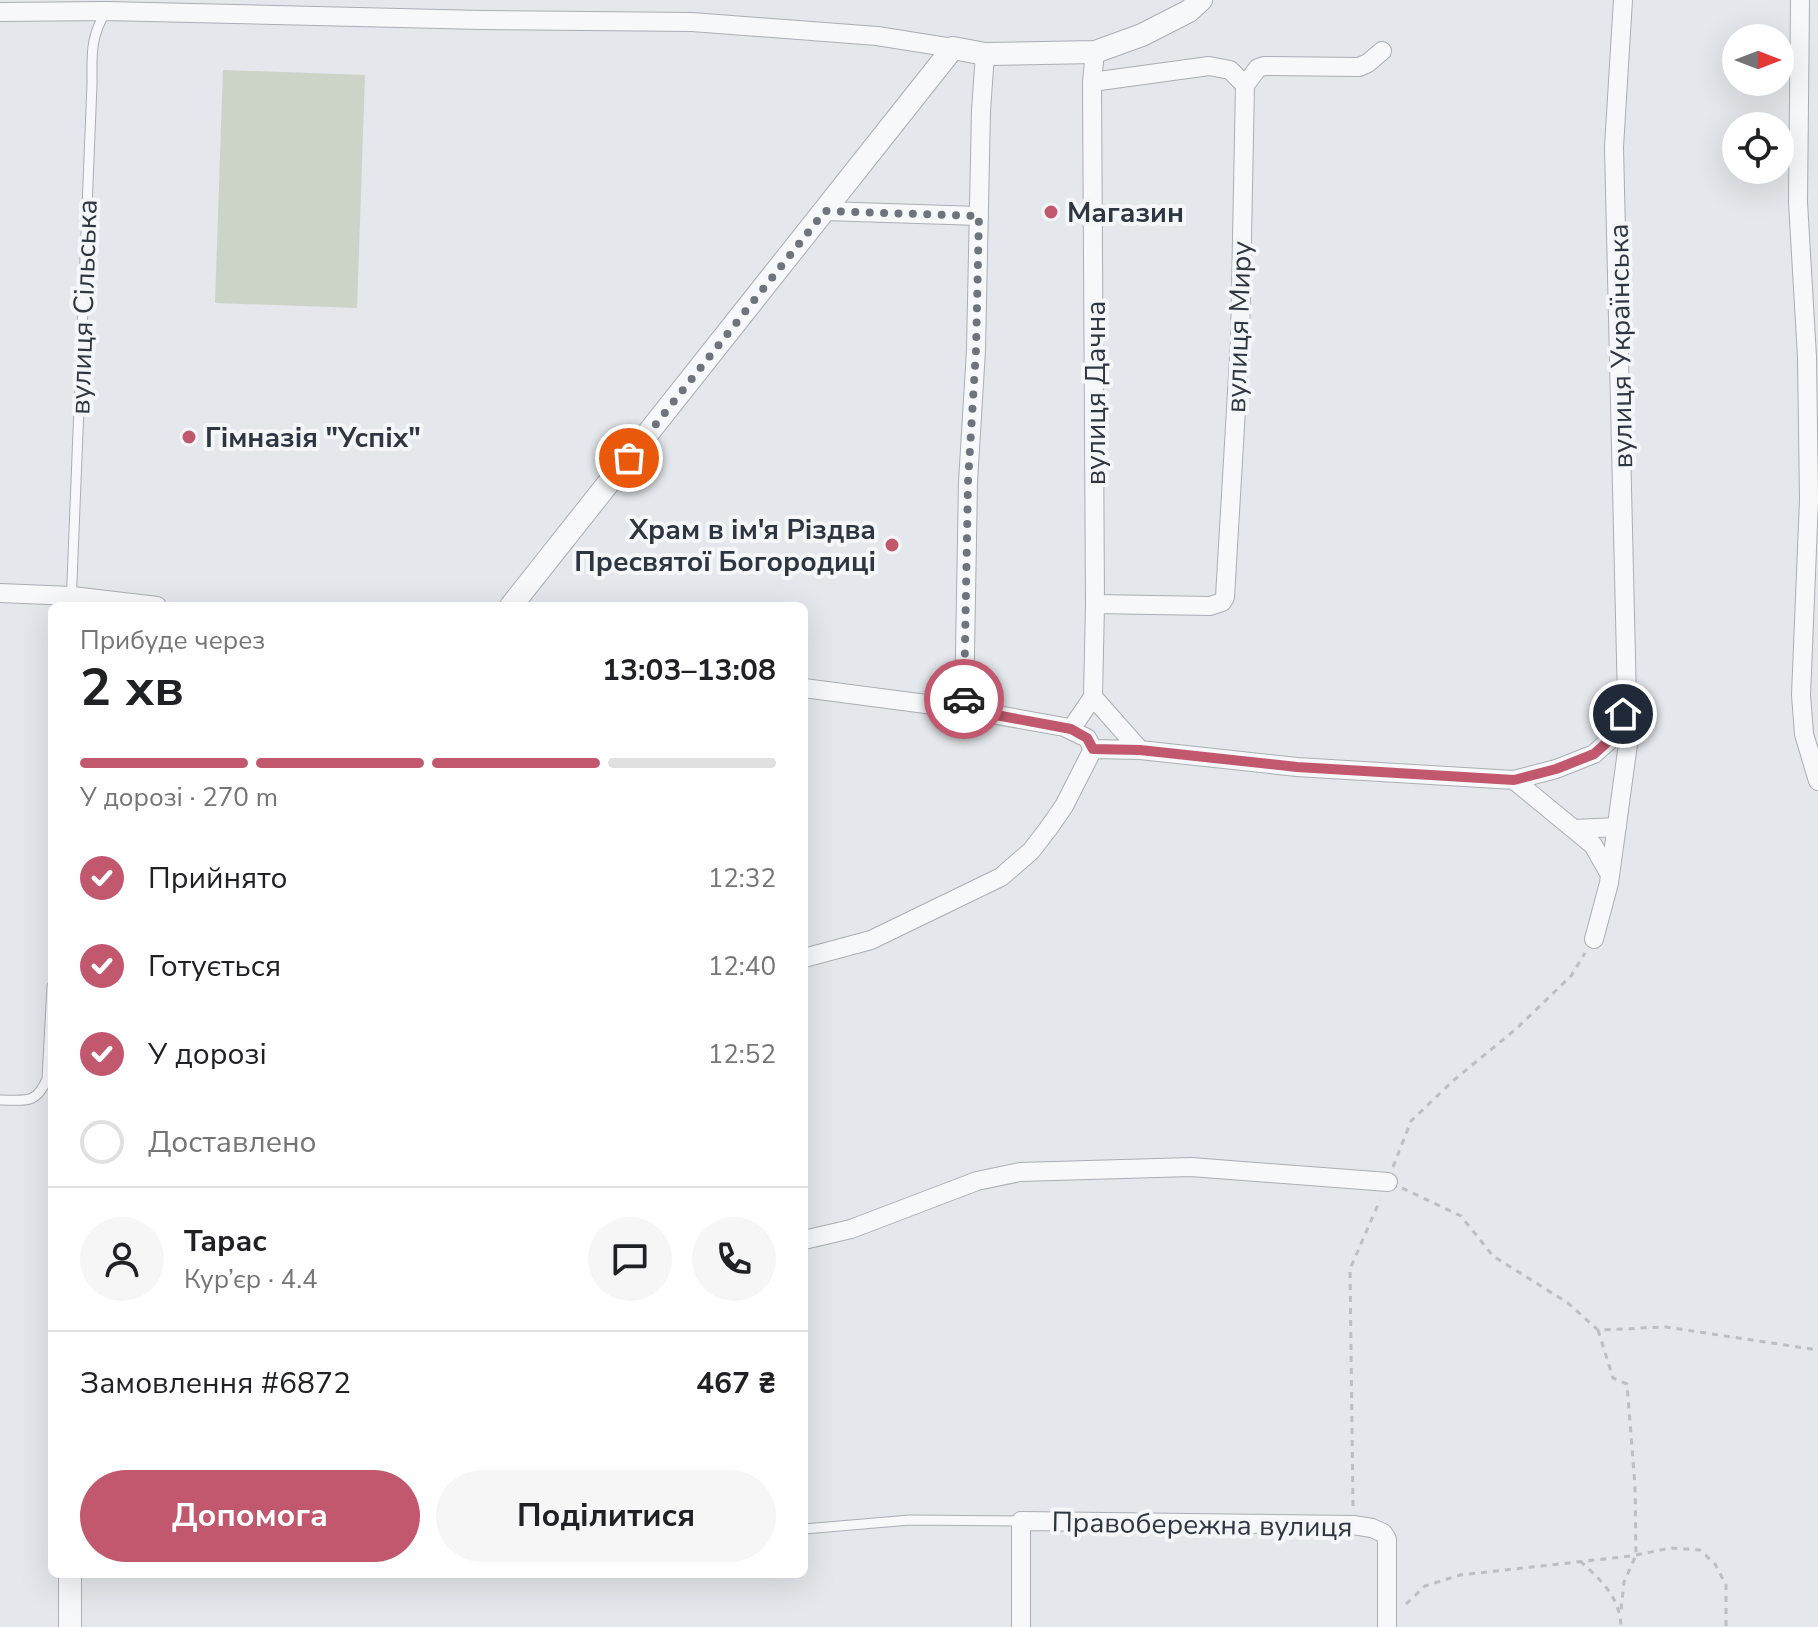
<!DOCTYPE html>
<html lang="uk">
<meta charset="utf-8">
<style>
:root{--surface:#fff;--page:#f6f6f6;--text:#202124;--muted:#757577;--line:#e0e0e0;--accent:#c1586e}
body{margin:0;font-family:"Nunito Sans",sans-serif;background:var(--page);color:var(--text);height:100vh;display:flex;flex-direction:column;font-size:30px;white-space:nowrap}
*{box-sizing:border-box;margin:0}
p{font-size:26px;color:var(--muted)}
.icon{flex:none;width:44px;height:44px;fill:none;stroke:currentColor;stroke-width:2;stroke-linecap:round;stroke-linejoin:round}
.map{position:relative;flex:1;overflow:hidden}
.sheet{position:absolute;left:48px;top:602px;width:760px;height:976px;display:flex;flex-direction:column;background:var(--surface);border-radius:12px;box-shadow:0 8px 32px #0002}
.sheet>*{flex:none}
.needle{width:52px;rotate:90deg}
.buttons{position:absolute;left:1722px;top:24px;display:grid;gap:16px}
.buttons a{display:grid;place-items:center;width:72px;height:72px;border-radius:50%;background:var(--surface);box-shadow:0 8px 32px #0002;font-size:40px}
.pin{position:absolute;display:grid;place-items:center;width:68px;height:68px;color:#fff;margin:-34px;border:4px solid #fff;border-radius:50%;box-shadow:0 2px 8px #0007}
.courier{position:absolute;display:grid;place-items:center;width:80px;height:80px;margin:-40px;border:6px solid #c1586e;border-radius:50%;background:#fff;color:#222;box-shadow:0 2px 10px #0007}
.summary em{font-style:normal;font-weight:700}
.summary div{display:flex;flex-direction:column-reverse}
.summary{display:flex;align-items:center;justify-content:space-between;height:136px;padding:0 32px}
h1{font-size:52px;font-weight:700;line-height:60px}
.bar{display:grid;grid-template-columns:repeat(4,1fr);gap:12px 8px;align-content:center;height:96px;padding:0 32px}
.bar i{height:10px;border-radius:6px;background:var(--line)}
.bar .selected{background:var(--accent)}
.bar p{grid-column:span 4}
.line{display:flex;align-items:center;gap:20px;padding:0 32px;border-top:2px solid var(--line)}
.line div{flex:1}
.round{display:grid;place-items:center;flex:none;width:84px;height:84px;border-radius:42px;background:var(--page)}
ol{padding:0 32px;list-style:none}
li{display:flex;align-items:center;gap:24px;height:88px}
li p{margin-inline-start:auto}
li .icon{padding:8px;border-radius:50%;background:var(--accent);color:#fff;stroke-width:4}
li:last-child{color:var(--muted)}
li i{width:44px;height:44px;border:4px solid var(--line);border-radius:50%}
.cta{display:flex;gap:16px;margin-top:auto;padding:16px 32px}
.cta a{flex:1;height:92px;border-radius:48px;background:var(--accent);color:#fff;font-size:32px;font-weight:700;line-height:92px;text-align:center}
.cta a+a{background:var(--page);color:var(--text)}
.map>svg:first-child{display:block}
.green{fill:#cbd4c6}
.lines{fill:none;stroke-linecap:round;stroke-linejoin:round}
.service-casing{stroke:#aaaeb5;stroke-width:11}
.minor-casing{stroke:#aaaeb5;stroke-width:20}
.tertiary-casing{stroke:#aaaeb5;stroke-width:24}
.path{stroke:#bbbec2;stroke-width:3;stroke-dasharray:6 6;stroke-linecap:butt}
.service{stroke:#f7f8f9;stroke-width:9}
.minor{stroke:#f7f8f9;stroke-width:18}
.tertiary{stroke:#f7f8f9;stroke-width:22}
.done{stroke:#6e747d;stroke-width:8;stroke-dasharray:0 14.4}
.route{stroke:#c1586e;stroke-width:10}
.poi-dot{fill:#c1586e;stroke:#f4f6f8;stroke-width:3}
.labels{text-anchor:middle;stroke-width:8;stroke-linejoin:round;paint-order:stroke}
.poi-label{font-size:28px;font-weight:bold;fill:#2e3642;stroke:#f4f6f8;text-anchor:start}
.street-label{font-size:28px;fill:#2e3642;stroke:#f4f6f8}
</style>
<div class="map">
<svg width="1818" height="1627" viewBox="0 0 1818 1627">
<rect width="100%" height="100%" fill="#e4e7eb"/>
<!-- green -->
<path class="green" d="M223 70 365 75 357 308 215 303Z"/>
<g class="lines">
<defs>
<path id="service" d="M71 606 92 84C92 54 90 38 106 11
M0 1100C25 1100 36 1105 47 1079L52 986
M804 1529 910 1520 1021 1521"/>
<path id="minor" d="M1800 0 1798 202 1807 357 1809 500 1801 695 1804 734 1818 781
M0 12 106 11 482 20 692 22 877 36 953 48
M1092 82 1209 66 1230 70 1245 85 1240 341 1225 597 1222 602 1210 606 1095 604
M1245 85 1258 68 1264 66 1359 67 1368 63 1382 51
M825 211 979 216
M0 593 72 596 157 606
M804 688 964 709 1064 727 1087 738 1093 749 1140 750 1297 767 1514 780 1556 769 1594 754 1614 736 1624 711
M1093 697 1140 750
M964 709 968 482 976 350 981 110 985 54
M1071 729 1093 697 1095 604 1092 82 1095 52
M1514 780 1593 845 1609 873
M1574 829 1617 827
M1594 939 1609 883 1628 744 1614 147 1623 0
M804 958 871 940 1001 877 1031 851 1048 829 1064 806 1093 749
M804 1240 851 1229 977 1181 1020 1172 1191 1167 1388 1182
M1021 1627V1521L1353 1525 1372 1528 1383 1533 1387 1539V1627"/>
<path id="tertiary" d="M511 606 953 48 985 54 1095 52 1142 35 1189 11 1201 0
M70 1574V1627"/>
</defs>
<!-- service casing -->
<use href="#service" class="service-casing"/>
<!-- minor casing -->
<use href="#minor" class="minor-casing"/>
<!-- tertiary casing -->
<use href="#tertiary" class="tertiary-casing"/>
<!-- path -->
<path class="path" d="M1393 1167 1411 1121 1454 1080 1516 1029 1571 976 1585 953
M1402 1188 1461 1216 1493 1256 1568 1303 1598 1330 1666 1327 1818 1350
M1598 1330 1613 1378 1627 1384 1635 1486 1636 1555 1624 1582 1621 1610
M1353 1506 1350 1269 1380 1200
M1580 1561C1601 1580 1620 1597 1621 1627
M1406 1604 1425 1586 1460 1575 1631 1556 1671 1548 1700 1550 1715 1564 1726 1585V1627"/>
<!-- service -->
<use href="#service" class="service"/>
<!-- minor -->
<use href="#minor" class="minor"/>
<!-- tertiary -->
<use href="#tertiary" class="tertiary"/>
</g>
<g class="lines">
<!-- done -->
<path class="done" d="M629 458 825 211 979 216 976 350 968 482 964 699"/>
<!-- route -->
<path class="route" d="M964 699V709L1071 729 1087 738 1093 749 1140 750 1297 767 1514 780 1556 769 1594 754 1614 736 1623 714"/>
</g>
<!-- markers -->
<g class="poi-dot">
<circle cx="1051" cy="212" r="8"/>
<circle cx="189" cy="437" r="8"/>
<circle cx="892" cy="545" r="8"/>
</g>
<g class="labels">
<!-- poi labels -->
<g class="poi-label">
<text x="1067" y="222">Магазин</text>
<text x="205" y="447">Гімназія "Успіх"</text>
<text x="876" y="539" text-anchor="end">Храм в ім'я Різдва<tspan x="876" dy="32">Пресвятої Богородиці</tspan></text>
</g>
<!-- street labels -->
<g class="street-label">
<text transform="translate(83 307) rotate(-88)" y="10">вулиця Сільська</text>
<text transform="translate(1238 327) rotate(-88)" y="10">вулиця Миру</text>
<text transform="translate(1620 346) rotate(-91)" y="10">вулиця Українська</text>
<text transform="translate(1095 393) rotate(-90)" y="10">вулиця Дачна</text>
<text transform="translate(1202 1524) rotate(1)" y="10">Правобережна вулиця</text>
</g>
</g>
</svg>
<div class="buttons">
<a><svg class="needle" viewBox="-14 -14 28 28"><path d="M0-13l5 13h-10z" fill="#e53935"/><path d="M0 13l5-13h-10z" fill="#757577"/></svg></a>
<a><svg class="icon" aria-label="locate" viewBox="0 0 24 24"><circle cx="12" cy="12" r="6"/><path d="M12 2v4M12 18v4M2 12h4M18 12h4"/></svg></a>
</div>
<div class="pin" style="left:629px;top:458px;background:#ea580c"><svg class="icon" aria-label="bag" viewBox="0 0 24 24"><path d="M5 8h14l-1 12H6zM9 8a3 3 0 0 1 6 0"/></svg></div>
<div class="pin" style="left:1623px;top:714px;background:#1f2937"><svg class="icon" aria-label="home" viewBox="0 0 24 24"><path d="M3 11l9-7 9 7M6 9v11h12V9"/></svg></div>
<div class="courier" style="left:964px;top:699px"><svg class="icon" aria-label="car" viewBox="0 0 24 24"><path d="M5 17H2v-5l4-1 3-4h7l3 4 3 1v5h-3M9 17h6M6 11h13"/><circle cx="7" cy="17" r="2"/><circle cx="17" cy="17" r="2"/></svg></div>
<section class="sheet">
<div class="summary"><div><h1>2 хв</h1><p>Прибуде через</p></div><em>13:03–13:08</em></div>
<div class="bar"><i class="selected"></i><i class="selected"></i><i class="selected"></i><i></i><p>У дорозі · 270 m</p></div>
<ol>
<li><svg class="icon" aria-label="check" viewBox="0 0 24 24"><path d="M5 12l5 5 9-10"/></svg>Прийнято<p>12:32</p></li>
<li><svg class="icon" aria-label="check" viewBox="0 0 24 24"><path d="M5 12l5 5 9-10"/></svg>Готується<p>12:40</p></li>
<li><svg class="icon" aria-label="check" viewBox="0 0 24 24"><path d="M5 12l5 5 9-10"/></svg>У дорозі<p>12:52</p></li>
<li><i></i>Доставлено</li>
</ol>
<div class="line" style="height:144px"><a class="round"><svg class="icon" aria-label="person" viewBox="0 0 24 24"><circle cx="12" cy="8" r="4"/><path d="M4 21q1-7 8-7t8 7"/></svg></a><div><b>Тарас</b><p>Кур’єр · 4.4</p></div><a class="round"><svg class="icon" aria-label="chat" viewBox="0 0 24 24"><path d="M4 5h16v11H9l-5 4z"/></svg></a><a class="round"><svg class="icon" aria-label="phone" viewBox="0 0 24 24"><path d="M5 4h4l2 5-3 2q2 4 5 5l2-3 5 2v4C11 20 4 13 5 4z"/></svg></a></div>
<div class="line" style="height:104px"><div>Замовлення #6872</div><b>467 ₴</b></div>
<div class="cta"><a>Допомога</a><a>Поділитися</a></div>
</section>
</div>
